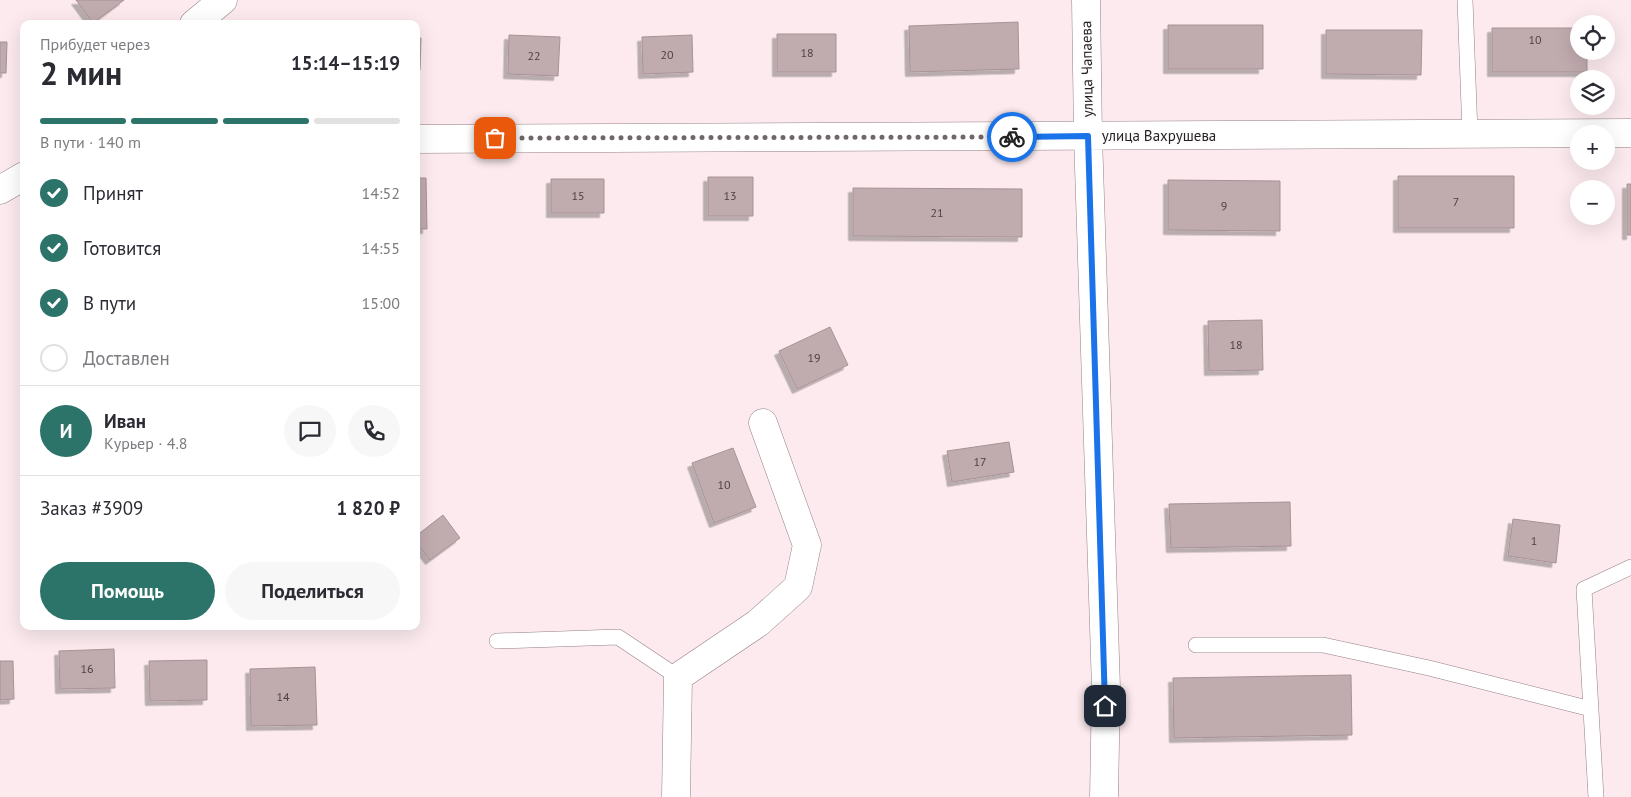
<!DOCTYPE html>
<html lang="ru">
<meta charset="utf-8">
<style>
:root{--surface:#fff;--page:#f7f7f7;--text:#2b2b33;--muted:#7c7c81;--line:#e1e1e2;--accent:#2c736a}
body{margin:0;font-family:"PT Sans",sans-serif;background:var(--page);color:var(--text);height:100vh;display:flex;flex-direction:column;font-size:19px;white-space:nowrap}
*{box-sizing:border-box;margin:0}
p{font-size:16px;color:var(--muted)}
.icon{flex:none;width:28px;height:28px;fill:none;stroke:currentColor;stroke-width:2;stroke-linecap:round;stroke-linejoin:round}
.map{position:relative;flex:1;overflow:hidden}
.panel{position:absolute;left:20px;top:20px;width:400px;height:610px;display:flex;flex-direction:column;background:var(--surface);border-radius:10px;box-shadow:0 5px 20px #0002}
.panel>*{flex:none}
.tools{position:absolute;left:1570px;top:15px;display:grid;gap:10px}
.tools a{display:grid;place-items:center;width:45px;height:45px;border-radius:50%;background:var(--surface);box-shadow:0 5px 20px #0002;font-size:25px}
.pin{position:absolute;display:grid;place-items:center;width:42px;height:42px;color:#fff;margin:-21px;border-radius:10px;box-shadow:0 2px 8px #0006}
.courier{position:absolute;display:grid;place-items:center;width:50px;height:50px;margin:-25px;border:4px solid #1a73e8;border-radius:50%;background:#fff;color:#222;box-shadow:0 1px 6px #0007}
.headline em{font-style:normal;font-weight:700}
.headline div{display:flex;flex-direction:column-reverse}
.headline{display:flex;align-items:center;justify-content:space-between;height:85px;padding:0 20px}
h1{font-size:32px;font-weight:700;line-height:38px}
.bar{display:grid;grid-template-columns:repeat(4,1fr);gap:8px 5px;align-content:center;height:60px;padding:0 20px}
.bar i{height:6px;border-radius:4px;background:var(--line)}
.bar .current{background:var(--accent)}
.bar p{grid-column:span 4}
.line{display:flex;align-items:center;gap:12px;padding:0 20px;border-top:1px solid var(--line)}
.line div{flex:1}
.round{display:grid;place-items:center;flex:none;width:52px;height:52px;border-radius:26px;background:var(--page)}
ol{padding:0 20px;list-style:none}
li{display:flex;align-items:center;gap:15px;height:55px}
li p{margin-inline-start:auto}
li .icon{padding:5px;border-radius:50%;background:var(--accent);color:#fff;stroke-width:4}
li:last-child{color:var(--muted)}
li i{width:28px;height:28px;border:2px solid var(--line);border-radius:50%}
.cta{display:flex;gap:10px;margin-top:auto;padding:10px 20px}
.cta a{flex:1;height:58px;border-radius:30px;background:var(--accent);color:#fff;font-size:20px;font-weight:700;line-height:58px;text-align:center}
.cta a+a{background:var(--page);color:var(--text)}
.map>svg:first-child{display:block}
.building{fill:#c0abaf;stroke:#a79296;filter:url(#shadow)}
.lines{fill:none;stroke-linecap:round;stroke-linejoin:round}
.service-casing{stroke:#958185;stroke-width:16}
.minor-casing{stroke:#958185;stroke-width:29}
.service{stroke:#fff;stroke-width:15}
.minor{stroke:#fff;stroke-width:28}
.done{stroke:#706567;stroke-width:5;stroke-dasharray:0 9}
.route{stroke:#1a73e8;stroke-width:6}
.labels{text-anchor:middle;stroke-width:4;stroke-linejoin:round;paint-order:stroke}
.number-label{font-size:12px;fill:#4c4143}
.street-label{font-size:15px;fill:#251e1f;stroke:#fcfcfc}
</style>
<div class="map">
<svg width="1631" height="797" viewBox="0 0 1631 797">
<defs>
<filter id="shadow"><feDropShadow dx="-4.5" dy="4.5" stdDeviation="0" flood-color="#0004"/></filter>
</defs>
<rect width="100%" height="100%" fill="#fceaee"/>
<!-- building -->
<path class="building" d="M76 0H124L93 23Z
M1018 22 1019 69 910 72 909 26Z
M1168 25H1263V69H1168Z
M1492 28H1579V51H1587V72H1492Z
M1326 30H1422L1421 75 1326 74Z
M777 34H836V72H777Z
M509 35 560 37 558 76 508 74Z
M692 35 693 72 643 74 642 37Z
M416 38H421L420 70H416Z
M0 42H7L6 73H0Z
M1398 176H1514V228H1398Z
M708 177H753V216H708Z
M416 178H426L427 229H416Z
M551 179H604V213H551Z
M1168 180 1280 181V231L1168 230Z
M1627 184H1631V235H1627Z
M853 188 1022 189V237L853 236Z
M1262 320 1263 370 1209 371 1208 321Z
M830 327 848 365 797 389 779 351Z
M1009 442 1014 472 952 482 947 451Z
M733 448 756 507 714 523 692 463Z
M1290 502 1291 546 1171 548 1169 504Z
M443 515 460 538 430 560 416 542V536Z
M1513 519 1560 525 1556 563 1508 556Z
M114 649 115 688 60 689 59 651Z
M207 660V700L150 701 149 661Z
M0 661H13L14 699 0 700Z
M315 667 317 725 251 726 250 669Z
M1351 675 1352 735 1174 738 1173 678Z"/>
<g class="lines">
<defs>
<path id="service" d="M1465 0 1470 134
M497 641 618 637 678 677
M1196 645H1323L1429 668 1591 709
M1596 797 1584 589 1631 567"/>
<path id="minor" d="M1086 0 1088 136 1106 688 1104 797
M194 24 223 0
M416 139 1631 133
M0 190 24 176
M676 797 678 677 758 623 798 587 807 545 763 423"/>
</defs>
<!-- service casing -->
<use href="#service" class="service-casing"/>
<!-- minor casing -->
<use href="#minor" class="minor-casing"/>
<!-- service -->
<use href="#service" class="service"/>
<!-- minor -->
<use href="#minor" class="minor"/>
</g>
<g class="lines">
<!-- done -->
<path class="done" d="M495 138 1012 137"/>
<!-- route -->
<path class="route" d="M1012 137 1088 136 1105 706"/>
</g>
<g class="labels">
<!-- number labels -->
<g class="number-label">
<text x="1535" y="44">10</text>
<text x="807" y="57">18</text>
<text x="667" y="59">20</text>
<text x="534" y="60">22</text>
<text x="578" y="200">15</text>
<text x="730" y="200">13</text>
<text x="1456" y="206">7</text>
<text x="1224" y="210">9</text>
<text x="937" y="217">21</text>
<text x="1236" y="349">18</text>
<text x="814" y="362">19</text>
<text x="980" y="466">17</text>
<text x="724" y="489">10</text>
<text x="1534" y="545">1</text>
<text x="87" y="673">16</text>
<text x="283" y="701">14</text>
</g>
<!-- street labels -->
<g class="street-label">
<text transform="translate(1087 69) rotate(-91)" y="5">улица Чапаева</text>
<text x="1159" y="141">улица Вахрушева</text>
</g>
</g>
</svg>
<div class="tools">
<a><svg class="icon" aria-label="locate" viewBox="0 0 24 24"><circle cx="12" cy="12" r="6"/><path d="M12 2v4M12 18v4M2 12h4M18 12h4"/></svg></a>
<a><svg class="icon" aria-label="layers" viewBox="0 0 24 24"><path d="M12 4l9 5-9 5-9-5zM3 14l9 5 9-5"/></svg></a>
<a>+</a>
<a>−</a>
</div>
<div class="pin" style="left:495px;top:138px;background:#ea580c"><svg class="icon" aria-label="bag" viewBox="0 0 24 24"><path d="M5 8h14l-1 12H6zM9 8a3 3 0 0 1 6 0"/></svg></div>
<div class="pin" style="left:1105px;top:706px;background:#1f2937"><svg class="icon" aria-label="home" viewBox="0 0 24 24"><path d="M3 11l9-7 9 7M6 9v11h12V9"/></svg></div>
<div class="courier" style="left:1012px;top:137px"><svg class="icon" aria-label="bike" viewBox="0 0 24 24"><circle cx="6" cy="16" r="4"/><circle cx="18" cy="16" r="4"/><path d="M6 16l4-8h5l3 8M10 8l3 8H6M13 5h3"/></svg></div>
<section class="panel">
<div class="headline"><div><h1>2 мин</h1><p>Прибудет через</p></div><em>15:14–15:19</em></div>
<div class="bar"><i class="current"></i><i class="current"></i><i class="current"></i><i></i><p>В пути · 140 m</p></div>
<ol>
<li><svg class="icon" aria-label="check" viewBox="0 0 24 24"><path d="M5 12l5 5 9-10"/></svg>Принят<p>14:52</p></li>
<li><svg class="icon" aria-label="check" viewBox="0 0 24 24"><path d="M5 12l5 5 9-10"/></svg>Готовится<p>14:55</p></li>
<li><svg class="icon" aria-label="check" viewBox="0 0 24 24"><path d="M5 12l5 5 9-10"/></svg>В пути<p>15:00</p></li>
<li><i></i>Доставлен</li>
</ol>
<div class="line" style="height:90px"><b class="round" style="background:var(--accent);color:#fff">И</b><div><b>Иван</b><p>Курьер · 4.8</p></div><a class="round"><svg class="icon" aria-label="chat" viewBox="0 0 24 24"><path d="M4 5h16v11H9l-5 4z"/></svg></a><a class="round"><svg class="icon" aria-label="phone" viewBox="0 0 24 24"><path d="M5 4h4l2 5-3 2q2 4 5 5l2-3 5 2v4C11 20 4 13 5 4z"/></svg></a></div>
<div class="line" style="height:65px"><div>Заказ #3909</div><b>1 820 ₽</b></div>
<div class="cta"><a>Помощь</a><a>Поделиться</a></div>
</section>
</div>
